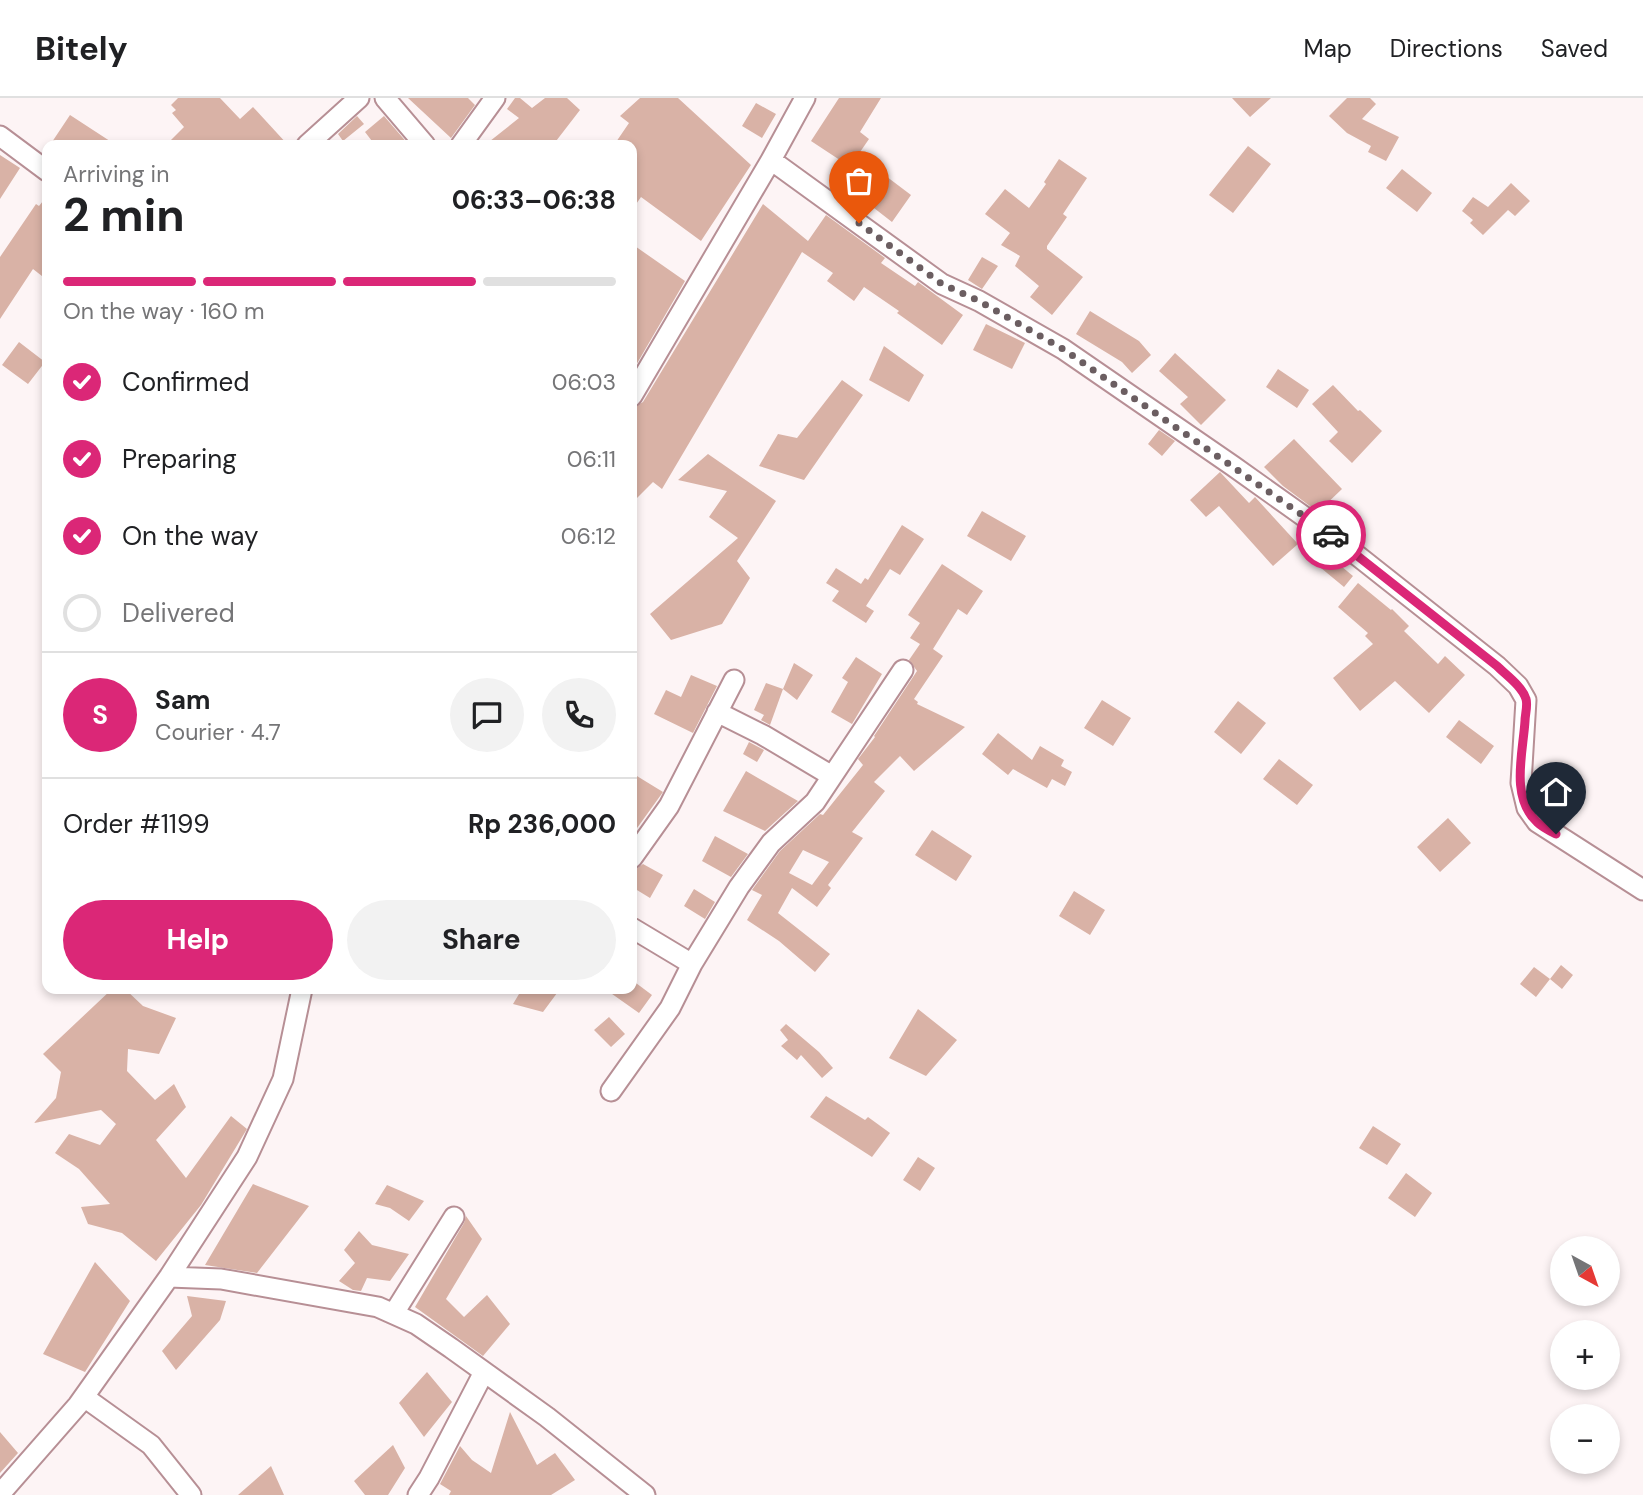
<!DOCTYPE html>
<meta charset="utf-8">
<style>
:root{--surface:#fff;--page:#f2f2f2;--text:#202124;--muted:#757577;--line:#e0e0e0;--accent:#db2777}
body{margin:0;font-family:"DM Sans",sans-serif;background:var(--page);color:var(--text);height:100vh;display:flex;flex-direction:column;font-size:26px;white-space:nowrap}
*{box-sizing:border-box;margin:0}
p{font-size:23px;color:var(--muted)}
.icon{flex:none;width:38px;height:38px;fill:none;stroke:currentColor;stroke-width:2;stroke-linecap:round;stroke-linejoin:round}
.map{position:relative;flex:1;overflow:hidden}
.side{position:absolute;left:42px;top:42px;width:595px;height:854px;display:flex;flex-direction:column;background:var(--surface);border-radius:14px;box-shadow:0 4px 10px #0003}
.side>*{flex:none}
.needle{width:46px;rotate:140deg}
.buttons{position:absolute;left:1550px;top:1138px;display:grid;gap:14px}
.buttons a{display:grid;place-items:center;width:70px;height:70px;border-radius:50%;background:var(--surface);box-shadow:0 4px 10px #0003;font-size:35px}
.pin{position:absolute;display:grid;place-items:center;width:60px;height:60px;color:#fff;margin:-72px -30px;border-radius:50% 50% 50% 0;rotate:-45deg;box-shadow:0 0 7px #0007}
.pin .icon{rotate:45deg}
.courier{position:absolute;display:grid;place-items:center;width:70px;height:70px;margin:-35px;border:5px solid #db2777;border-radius:50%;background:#fff;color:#222;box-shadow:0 2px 9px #0007}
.headline em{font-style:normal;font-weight:700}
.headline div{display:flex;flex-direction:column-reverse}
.headline{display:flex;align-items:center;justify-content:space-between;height:119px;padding:0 21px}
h1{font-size:46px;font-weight:700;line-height:52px}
.bar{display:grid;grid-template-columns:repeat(4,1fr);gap:10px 7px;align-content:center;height:84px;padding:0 21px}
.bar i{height:9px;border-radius:5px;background:var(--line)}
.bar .current{background:var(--accent)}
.bar p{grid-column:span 4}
.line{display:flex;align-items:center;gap:18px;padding:0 21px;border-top:2px solid var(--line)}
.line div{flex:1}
.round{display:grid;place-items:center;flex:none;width:74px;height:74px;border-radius:37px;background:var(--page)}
ol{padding:0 21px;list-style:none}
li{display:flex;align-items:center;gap:21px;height:77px}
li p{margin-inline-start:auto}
li .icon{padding:7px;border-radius:50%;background:var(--accent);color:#fff;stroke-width:4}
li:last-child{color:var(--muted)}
li i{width:38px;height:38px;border:4px solid var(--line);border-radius:50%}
.cta{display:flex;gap:14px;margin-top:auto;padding:14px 21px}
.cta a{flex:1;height:80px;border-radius:42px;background:var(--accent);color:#fff;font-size:28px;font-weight:700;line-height:80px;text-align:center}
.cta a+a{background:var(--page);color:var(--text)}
header{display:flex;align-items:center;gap:42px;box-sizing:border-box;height:98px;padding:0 35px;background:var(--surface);border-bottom:2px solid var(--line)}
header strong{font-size:33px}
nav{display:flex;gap:38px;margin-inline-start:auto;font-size:24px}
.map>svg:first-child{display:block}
.building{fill:#d9b2a6;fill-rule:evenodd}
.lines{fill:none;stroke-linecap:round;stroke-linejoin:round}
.street-casing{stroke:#b78f95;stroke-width:23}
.street{stroke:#fff;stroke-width:19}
.done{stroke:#6b5e61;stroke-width:7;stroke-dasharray:0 12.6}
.route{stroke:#db2777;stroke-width:9}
</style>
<header>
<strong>Bitely</strong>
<nav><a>Map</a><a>Directions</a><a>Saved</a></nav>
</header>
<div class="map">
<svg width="1643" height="1397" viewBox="0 0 1643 1397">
<rect width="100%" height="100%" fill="#fdf4f5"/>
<!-- building -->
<path class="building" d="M178 0H220L240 21 253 9 288 47H166L184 29 172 15 176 12 171 7Z
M408 0H468L475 7 451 40Z
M515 0H520L532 10 545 0H567L580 12 553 47H485L519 20 507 11Z
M640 0H678L751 67 701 143 641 99 632 112V47H614L629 25 620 18Z
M839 0H881L860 34 869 41 858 57 911 97 892 124 847 89 858 74 811 43Z
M1232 0H1271L1250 19Z
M1347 0H1370L1376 6 1362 21 1399 39 1386 63 1368 54 1371 48 1347 35 1329 18Z
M756 5 776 16 762 40 742 28Z
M70 17 116 47H50Z
M357 18 364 26 343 43 338 36Z
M384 18 409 47H375L365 34Z
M1248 48 1271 66 1233 115 1209 97Z
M0 57 20 70 0 101Z
M1059 61 1087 80 1063 116 1067 119 1047 148V151L1083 179 1052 217 1030 199 1039 188 1015 168 1020 158 1001 147 1010 135 985 116 1005 91 1029 110 1046 86 1044 84Z
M1402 71 1432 95 1417 114 1386 90Z
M1511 85 1530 103 1515 118 1508 112 1483 137 1470 125 1473 122 1462 113 1473 99 1488 109Z
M47 98V182L33 171 0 221V159L36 106 39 108Z
M763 106 808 143 826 117 885 160 881 165 915 188 918 184 963 217 942 247 897 215 899 213 864 189 854 203 827 183 833 175 802 154 662 391 653 384 632 405V310L643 304Z
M632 146 685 183 632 274Z
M982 159 998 168 982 191 968 182Z
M1090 213 1139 243 1151 257 1132 275 1122 264 1076 236Z
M986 226 1025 245 1012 271 973 252Z
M19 244 45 264 28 286 2 267Z
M884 248 924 277 909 304 869 282Z
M1175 255 1226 302 1201 327 1180 306 1188 299 1159 273Z
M1278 271 1309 292 1297 310 1266 289Z
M842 282 863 297 804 382 759 368 778 336 797 340Z
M1333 287 1358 313 1360 312 1382 333 1352 365 1329 343 1338 334 1312 306Z
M1159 332 1175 343 1162 358 1148 346Z
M1294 341 1342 391 1318 414 1283 388 1264 369Z
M708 356 776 403 737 463 750 480 722 526 671 542 650 516 738 440 709 419 727 393 678 382Z
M1220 374 1249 405 1255 399 1298 446 1273 468 1219 408 1206 419 1190 402Z
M982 413 1026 438 1011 463 967 438Z
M902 427 924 441 900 477 890 471 866 508 874 513 866 525 832 503 839 493 826 485 836 470 861 486 865 480 868 482Z
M1330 459 1353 478 1344 489 1321 470Z
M942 466 983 493 967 517 958 511 933 551 943 558 914 601 918 604 917 606 965 629 914 673 900 658 874 684 885 693 852 734 863 740 828 787 831 790 817 809 792 790 778 815 830 856 815 874 779 843 747 822 762 797 752 792 780 753 820 716 823 717 863 667 858 661 875 639 874 638 917 573 909 562 920 546 910 540 920 525 908 517ZM803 752 829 764 812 787 789 775Z
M1358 485 1391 512 1392 511 1409 528 1404 533 1438 566 1445 558 1465 577 1429 615 1395 583 1360 613 1333 580 1373 546 1365 538 1368 535 1338 509Z
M856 559 882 576 852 626 831 614 848 584 842 580Z
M794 565 813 577 797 602 783 591Z
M691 577 717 588 693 635 654 616 666 592 681 599Z
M766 585 783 591 770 627 761 622 764 617 754 612Z
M1102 602 1131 620 1113 648 1084 630Z
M1238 603 1266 625 1241 656 1214 634Z
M1459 622 1494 648 1481 666 1446 639Z
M998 635 1032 662 1040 648 1064 662 1061 668 1072 674 1065 688 1052 681 1047 690 1013 671 1008 677 982 656Z
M749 644 764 652 757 664 743 656Z
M1279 661 1313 687 1297 707 1263 681Z
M746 673 798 703 765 733 723 713Z
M632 675 663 694 632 737Z
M1448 720 1471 745 1440 774 1417 749Z
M932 732 972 758 956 783 915 757Z
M715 738 748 756 731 779 702 763Z
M643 766 663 777 650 800 632 789V774Z
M694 791 715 804 705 821 684 808Z
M1074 793 1105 812 1090 837 1059 818Z
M1561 867 1573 877 1562 891 1550 881Z
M1534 869 1550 881 1536 899 1520 886Z
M632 882 652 897 639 915 605 891H632Z
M112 891H125L143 908 176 920 159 956 128 951 127 973 155 1002 174 986 186 1009 156 1042 186 1080 231 1018 247 1031 201 1107 156 1163 122 1135 88 1126 81 1109 110 1106 79 1071 55 1055 69 1036 100 1047 116 1026 101 1012 34 1025 56 1000 61 974 43 956Z
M522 891H560L543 914 513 906Z
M918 911 957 942 926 978 889 960Z
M609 919 625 936 611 949 594 932Z
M786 926 819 954 833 970 822 980 801 957 797 962 781 948 788 942 780 932Z
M826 998 865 1022 868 1019 890 1035 872 1059 810 1019Z
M1373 1028 1401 1046 1387 1067 1359 1050Z
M918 1059 935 1070 920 1093 903 1082Z
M1406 1075 1432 1095 1415 1119 1388 1100Z
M253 1086 309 1108 257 1175 205 1167Z
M387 1087 424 1103 409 1123 390 1110 375 1106Z
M466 1118 482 1141 446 1201 464 1219 487 1197 510 1226 483 1258 415 1209 464 1125Z
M359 1133 372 1147 409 1156 390 1183 367 1180 361 1193 353 1192 339 1183 355 1165 344 1152Z
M95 1164 130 1203 85 1274 43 1256Z
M187 1198 226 1203 220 1222 176 1272 162 1253 192 1218Z
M427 1274 452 1304 424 1339 399 1305Z
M510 1314 537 1367 555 1355 575 1382 551 1397H449L451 1393 440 1386 460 1348 472 1362 491 1375Z
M0 1334 18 1355 0 1375Z
M393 1347 405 1370 388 1397H365L354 1383Z
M271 1368 284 1397H238Z"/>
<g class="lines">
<defs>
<path id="street" d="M385 0 425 47
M0 38 47 73
M307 47 359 0
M461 47 495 0
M771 62 805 0
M632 298 771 62 942 186 979 203 1063 251 1233 368 1344 447 1497 568 1518 588 1526 602 1521 685 1527 710 1537 724 1643 792
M717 614 763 637 832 678
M632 760 669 708 734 582
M632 830 692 866
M611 993 670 910 692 866 739 789 771 745 815 704 903 572
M169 1179 221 1181 378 1209 416 1226 451 1250 547 1319 645 1397
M394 1215 454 1119
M84 1299 151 1347 191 1397
M0 1396 78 1307 169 1179 247 1059 283 981 302 891
M418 1397 429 1380 484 1274"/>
</defs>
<!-- street casing -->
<use href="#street" class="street-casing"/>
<!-- street -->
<use href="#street" class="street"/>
</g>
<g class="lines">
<!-- done -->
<path class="done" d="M859 125 942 186 979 203 1063 251 1331 437"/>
<!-- route -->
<path class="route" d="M1331 437 1497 568C1506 577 1522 588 1526 601 1528 607 1525 617 1525 623 1523 655 1510 699 1537 724 1542 729 1550 733 1556 736"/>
</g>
</svg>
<div class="buttons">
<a><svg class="needle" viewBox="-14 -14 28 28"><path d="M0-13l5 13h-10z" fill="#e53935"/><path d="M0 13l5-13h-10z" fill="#757577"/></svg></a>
<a>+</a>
<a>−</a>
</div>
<div class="pin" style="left:859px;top:125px;background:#ea580c"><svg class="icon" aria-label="bag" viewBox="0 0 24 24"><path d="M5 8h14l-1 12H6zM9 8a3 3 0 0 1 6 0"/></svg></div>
<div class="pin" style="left:1556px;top:736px;background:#1f2937"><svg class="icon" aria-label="home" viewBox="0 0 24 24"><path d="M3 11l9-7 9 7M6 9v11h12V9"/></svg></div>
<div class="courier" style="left:1331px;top:437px"><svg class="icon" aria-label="car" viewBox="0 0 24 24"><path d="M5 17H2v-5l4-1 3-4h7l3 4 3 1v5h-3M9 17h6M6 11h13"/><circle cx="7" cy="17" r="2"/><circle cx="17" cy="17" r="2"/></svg></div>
<section class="side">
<div class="headline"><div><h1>2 min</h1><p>Arriving in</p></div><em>06:33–06:38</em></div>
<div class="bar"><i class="current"></i><i class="current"></i><i class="current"></i><i></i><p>On the way · 160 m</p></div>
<ol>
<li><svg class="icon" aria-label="check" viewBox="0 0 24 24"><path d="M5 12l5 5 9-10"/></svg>Confirmed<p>06:03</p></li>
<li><svg class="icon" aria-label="check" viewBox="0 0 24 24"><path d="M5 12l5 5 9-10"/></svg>Preparing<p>06:11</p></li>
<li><svg class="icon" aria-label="check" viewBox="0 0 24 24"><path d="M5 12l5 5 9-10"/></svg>On the way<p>06:12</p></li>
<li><i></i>Delivered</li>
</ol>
<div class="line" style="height:126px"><b class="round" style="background:var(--accent);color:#fff">S</b><div><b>Sam</b><p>Courier · 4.7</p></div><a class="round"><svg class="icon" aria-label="chat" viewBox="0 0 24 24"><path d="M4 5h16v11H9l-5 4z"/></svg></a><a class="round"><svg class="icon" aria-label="phone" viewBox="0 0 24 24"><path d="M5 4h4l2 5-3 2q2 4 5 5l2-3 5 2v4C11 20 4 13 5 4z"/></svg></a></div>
<div class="line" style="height:91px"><div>Order #1199</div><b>Rp 236,000</b></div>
<div class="cta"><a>Help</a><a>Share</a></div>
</section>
</div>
